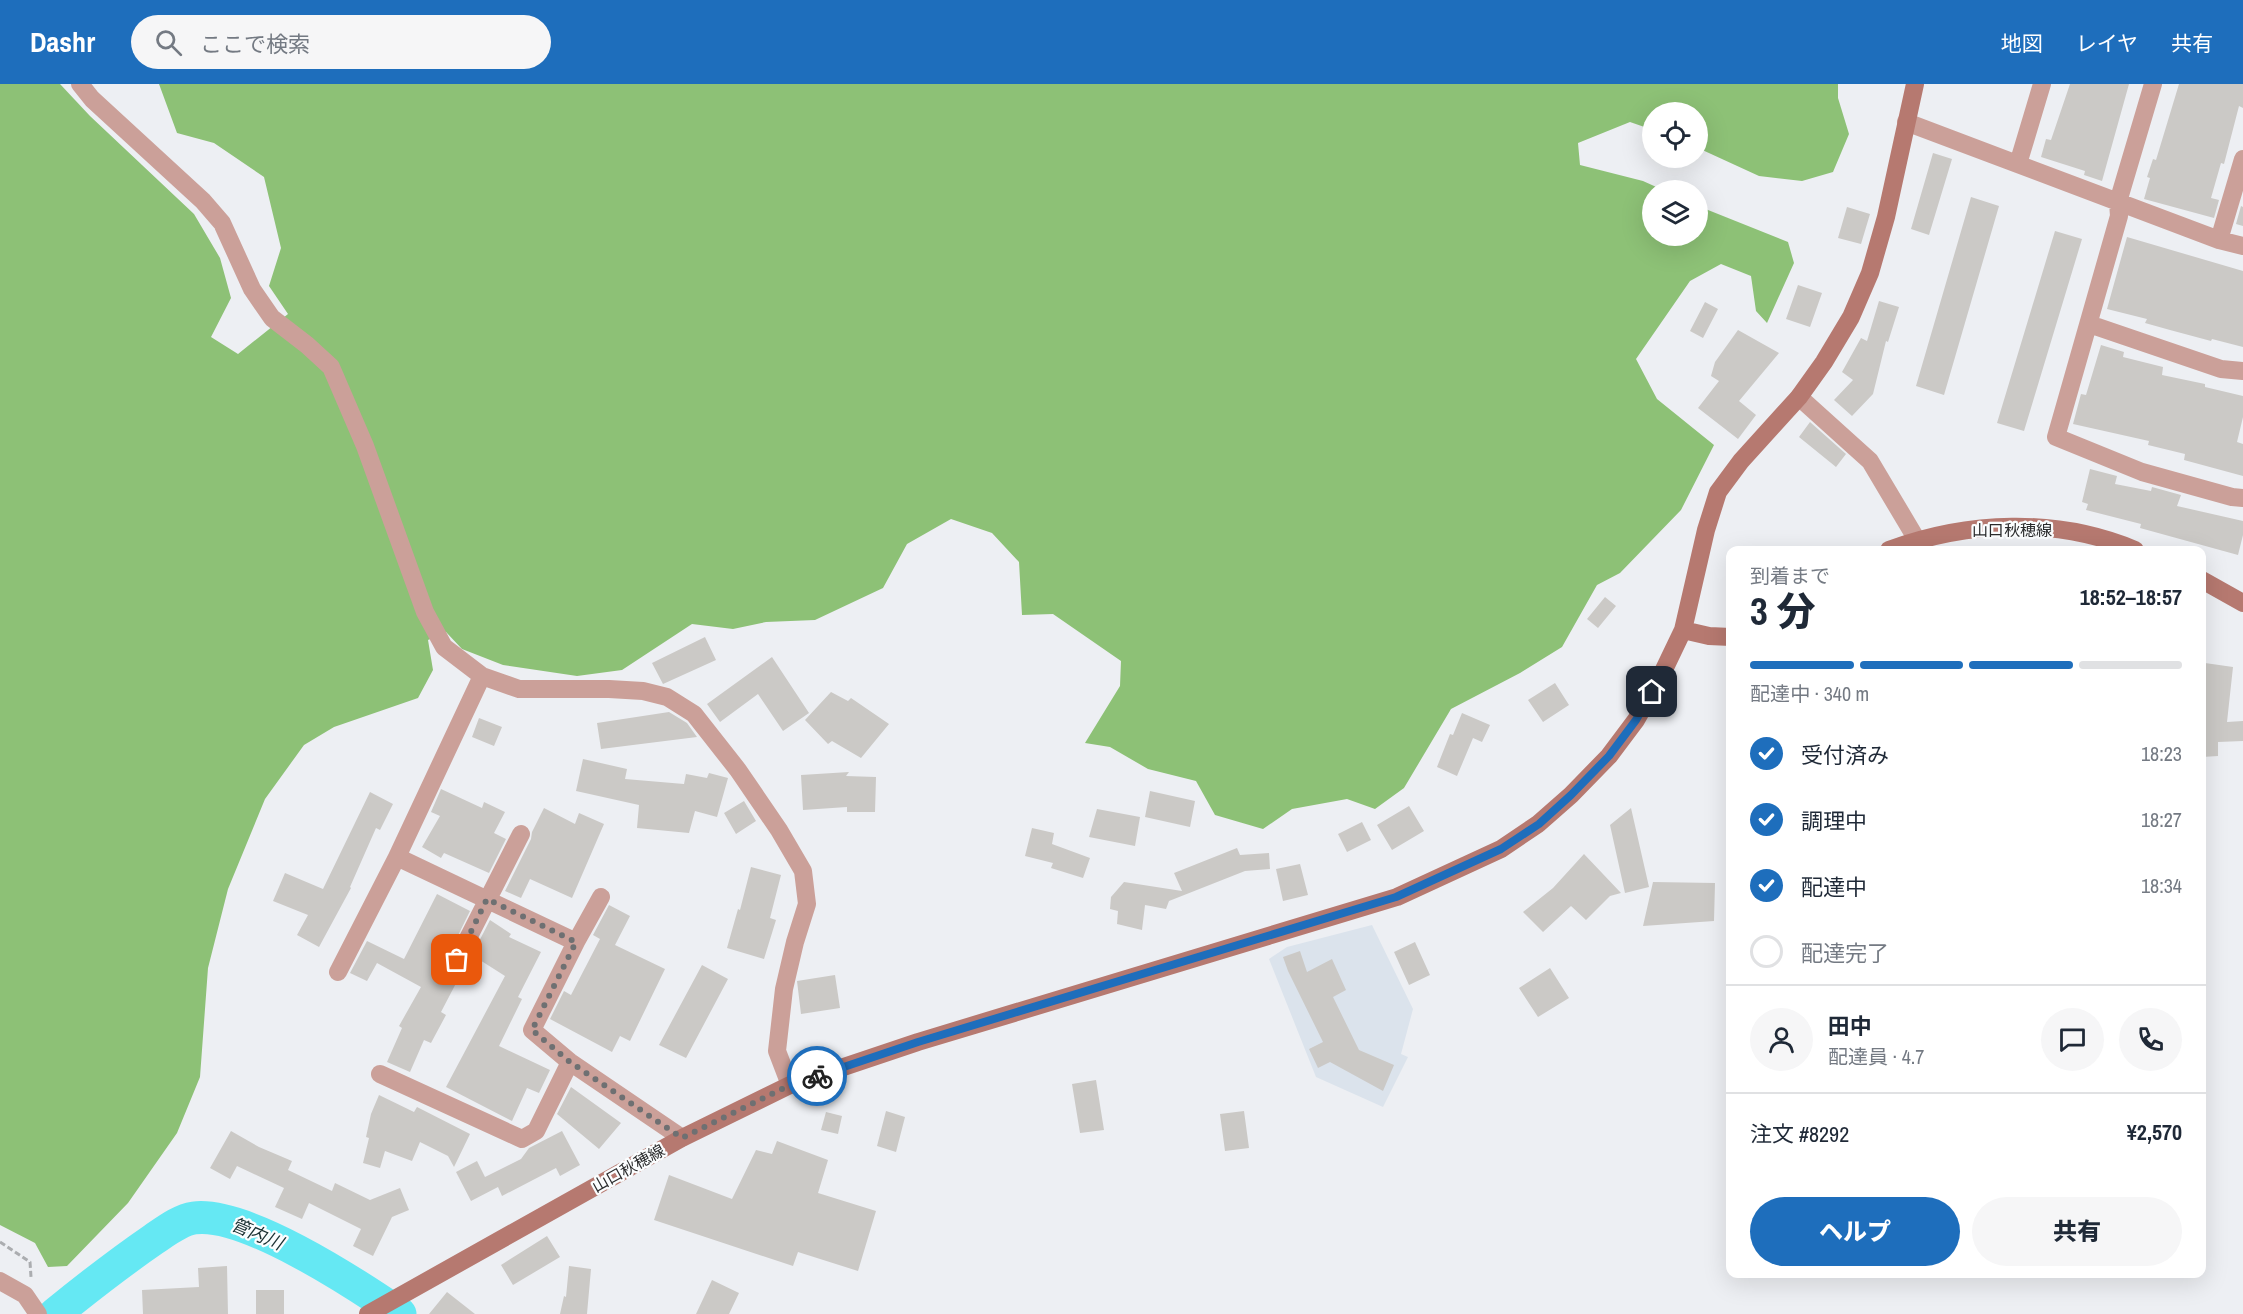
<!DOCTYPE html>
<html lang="ja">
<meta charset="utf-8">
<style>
:root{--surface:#fff;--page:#f6f6f7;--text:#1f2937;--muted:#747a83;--line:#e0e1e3;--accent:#1e6ebc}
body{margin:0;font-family:"Archivo Narrow","Noto Sans JP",sans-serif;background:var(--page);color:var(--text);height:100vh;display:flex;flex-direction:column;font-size:22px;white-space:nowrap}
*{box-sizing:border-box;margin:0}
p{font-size:20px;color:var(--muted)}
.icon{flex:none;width:33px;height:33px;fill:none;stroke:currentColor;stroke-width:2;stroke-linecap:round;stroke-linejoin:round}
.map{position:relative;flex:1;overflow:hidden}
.panel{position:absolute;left:1726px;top:462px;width:480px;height:732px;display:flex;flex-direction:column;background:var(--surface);border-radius:12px;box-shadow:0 6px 24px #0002}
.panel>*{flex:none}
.tools{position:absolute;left:1642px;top:18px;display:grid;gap:12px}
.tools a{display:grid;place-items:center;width:66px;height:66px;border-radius:50%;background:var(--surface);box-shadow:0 6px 24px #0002;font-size:30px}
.pin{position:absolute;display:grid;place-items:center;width:51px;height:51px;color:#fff;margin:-26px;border-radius:12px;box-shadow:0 3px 9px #0006}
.courier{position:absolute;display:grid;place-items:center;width:60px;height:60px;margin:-30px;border:4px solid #1e6ebc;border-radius:50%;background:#fff;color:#222;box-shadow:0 2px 8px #0007}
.head em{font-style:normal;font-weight:800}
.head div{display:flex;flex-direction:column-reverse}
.head{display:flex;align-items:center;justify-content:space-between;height:102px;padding:0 24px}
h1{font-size:39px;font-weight:800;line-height:45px}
.bar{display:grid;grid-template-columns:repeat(4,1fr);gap:9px 6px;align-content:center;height:72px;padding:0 24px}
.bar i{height:8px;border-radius:4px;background:var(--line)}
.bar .on{background:var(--accent)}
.bar p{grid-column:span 4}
.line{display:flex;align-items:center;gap:15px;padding:0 24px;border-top:2px solid var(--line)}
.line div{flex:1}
.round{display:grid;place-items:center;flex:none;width:63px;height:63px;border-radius:32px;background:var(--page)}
ol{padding:0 24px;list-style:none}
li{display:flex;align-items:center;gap:18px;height:66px}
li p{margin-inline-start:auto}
li .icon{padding:6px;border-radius:50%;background:var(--accent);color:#fff;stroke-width:4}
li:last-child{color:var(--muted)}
li i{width:33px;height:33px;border:3px solid var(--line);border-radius:50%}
.action{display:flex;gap:12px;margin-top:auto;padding:12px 24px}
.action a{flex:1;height:69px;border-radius:36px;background:var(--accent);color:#fff;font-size:24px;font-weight:800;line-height:69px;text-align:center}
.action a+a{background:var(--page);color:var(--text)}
header{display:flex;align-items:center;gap:36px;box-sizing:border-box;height:84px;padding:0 30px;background:var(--accent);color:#fff}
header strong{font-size:28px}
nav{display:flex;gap:33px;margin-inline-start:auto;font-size:21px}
.search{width:420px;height:54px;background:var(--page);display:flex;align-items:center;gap:15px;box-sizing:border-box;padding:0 21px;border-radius:33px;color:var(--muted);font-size:22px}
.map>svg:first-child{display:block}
.built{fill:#dbe3ec}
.forest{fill:#8dc176}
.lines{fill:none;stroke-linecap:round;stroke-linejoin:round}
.river{stroke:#65e8f3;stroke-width:33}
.building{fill:#cbc9c6}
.path{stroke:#abadb0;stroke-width:3;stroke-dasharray:6 3;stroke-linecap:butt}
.street{stroke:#cba099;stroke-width:18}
.secondary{stroke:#b67970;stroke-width:18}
.done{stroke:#6e7072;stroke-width:6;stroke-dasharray:0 10.8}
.route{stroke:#1e6ebc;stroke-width:8}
.labels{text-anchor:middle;stroke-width:4.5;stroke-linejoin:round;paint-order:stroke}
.street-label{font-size:16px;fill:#2a2b2c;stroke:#fbfdfe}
.water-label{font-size:18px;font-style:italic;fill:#193032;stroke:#fbfdfe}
</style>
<header>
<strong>Dashr</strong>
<div class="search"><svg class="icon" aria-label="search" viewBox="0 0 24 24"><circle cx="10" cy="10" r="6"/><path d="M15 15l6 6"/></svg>ここで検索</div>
<nav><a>地図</a><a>レイヤ</a><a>共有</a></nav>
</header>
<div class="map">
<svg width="2243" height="1230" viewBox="0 0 2243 1230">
<rect width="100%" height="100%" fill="#edeff3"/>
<!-- built -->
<path class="built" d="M1372 841 1413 925 1401 970 1408 973 1383 1023 1316 993 1269 875 1287 863Z"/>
<!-- forest -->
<path class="forest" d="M0 0H60L90 32 194 130 220 174 231 214 211 253 238 270 288 230 269 202 281 164 264 93 214 59 177 49 159 0H1838V14L1849 50 1833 88 1802 97 1759 92 1698 64V28H1653V46L1630 38 1578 59 1580 81 1643 97 1663 106H1653V152H1698V122L1788 158 1794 179 1767 239 1756 227 1751 192 1721 180 1690 197 1636 275 1657 315 1714 361 1681 426 1620 489 1597 501 1562 563 1520 589 1451 625 1404 704 1375 725 1347 715 1292 725 1263 745 1215 731 1196 697 1148 685 1110 663 1085 659 1120 602 1121 577 1053 530 1022 531 1019 478 992 449 951 435 907 460 883 504 815 536 766 538 733 545 692 540 622 586 577 592 503 581 462 565 446 548 428 556 433 586 418 614 334 643 304 661 265 715 228 805 208 884 200 993 177 1049 128 1119 67 1182 48 1183 35 1159 0 1141Z"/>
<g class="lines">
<!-- river -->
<path class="river" d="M55 1230C87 1204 119 1179 154 1155 166 1147 180 1136 194 1134 246 1127 356 1200 400 1230"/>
</g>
<!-- building -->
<path class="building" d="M2070 0H2129L2102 97 2084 91 2085 87 2041 73 2046 55 2051 56Z
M2179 0H2243V24L2239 22 2224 80 2221 79 2211 114 2219 116 2214 134 2144 115 2150 94 2147 93 2153 75 2156 76Z
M1933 69 1952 75 1929 151 1911 145Z
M1971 113 1999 122 1944 311 1916 302Z
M2241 122 2243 123V142L2236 140Z
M1847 123 1870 130 1861 160 1838 154Z
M2055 147 2082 155 2024 347 1997 339Z
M2127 153 2243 187V263L2212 255 2211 257 2170 246 2145 239 2147 235 2107 225Z
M1798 201 1822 209 1810 243 1786 235Z
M1879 217 1899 223 1888 258 1886 257 1873 310 1852 332 1834 316 1853 296 1842 288 1861 254 1867 257Z
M1705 218 1718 225 1703 254 1690 247Z
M1738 246 1779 269 1739 317 1756 331 1738 355 1698 324 1719 297 1711 292 1715 278Z
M2101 261 2124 268 2123 273 2163 283 2162 291 2205 300V303L2243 312V333L2237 358 2243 360V392L2184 376 2185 370 2148 361 2149 357 2073 340 2081 310 2086 311Z
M1810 338 1846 370 1836 383 1799 353Z
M2090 385 2117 392 2115 400 2151 407 2152 403 2181 411 2177 422 2243 437V451L2238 471 2140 444 2141 440 2086 426 2088 420 2082 418Z
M1605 513 1616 522 1598 544 1587 535Z
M705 553 716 576 663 600 652 579Z
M772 573 809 629 783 647 758 610 720 638 707 620Z
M2205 579 2233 583 2227 638 2243 637V657L2218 658V672L2202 673V605Z
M1555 599 1569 621 1543 638 1528 616Z
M831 608 848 617 851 614 889 640 861 674 832 657 828 660 805 636Z
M669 628 687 639 697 653 601 665 597 639Z
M1462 629 1490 641 1482 658 1473 654 1457 692 1437 683 1450 650 1453 651Z
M479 634 502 643 494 662 472 653Z
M583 675 627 685 625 695 684 700 686 690 707 694 709 689 728 694 717 733 695 727 689 749 637 744 639 721 576 707Z
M849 688 846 692 876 693 875 728H847V723L803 726 801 691Z
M441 705 482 724 484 718 505 728 494 749 506 755 489 789 444 769 441 774 422 763 440 732 431 728Z
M1150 707 1195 717 1190 743 1145 733Z
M370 708 393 720 380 746 376 744 350 803 351 804 319 863 297 851 308 831 273 817 285 789 323 805Z
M744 717 756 737 736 750 724 729Z
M1409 722 1424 747 1392 766 1377 741Z
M544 724 575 740 579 729 604 740 572 814 530 795 521 814 505 807 531 755 532 748Z
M1631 724 1649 803 1625 809 1610 741Z
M1097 725 1140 733 1135 762 1089 753Z
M1362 738 1371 756 1347 768 1338 750Z
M1032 744 1054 749 1052 760 1090 774 1083 794 1051 784 1053 779 1025 772Z
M1237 764 1240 771 1269 769 1270 785 1245 787 1169 817 1166 825 1145 821 1142 846 1117 840 1118 827 1110 825 1111 813 1124 798 1182 807 1174 789Z
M1584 770 1621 809 1610 812 1586 836 1571 822 1543 848 1523 828 1553 804Z
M1300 780 1308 811 1283 817 1276 785Z
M751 783 781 791 770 834 776 836 764 875 727 864 738 825 740 826Z
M1653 798 1715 799 1714 837 1643 842Z
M437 810 470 827 446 876 447 882 452 886 458 887 464 884 441 928 446 931 431 959 424 956 410 988 387 978 402 944 399 942 421 903 377 879 367 897 350 889 367 857 404 875Z
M609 821 630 832 615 861 665 885 630 957 620 952 612 968 550 935 564 907 571 911 600 855 593 851Z
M490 836 511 850 509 853 541 868 518 913 522 915 499 962 550 986 539 1009 527 1004 512 1037 446 1003 505 892 472 871Z
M1415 858 1430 891 1409 901 1394 868Z
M1300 867 1307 888 1332 875 1346 906 1333 913 1359 966 1394 981 1383 1007 1330 978 1318 984 1309 965 1323 958 1288 887 1283 873Z
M702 881 728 895 686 974 659 961Z
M1550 884 1569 914 1538 933 1519 904Z
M835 891 840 924 801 930 797 897Z
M1096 996 1104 1046 1080 1049 1072 1000Z
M571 1003 621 1039 599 1065 557 1030Z
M379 1011 414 1028 417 1023 470 1050 454 1083 448 1072 420 1058 412 1077 385 1067 380 1084 363 1079 369 1054 366 1053 371 1030Z
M886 1027 905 1033 896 1068 877 1062Z
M1244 1027 1249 1064 1225 1067 1220 1030Z
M826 1028 842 1032 838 1050 821 1046Z
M231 1047 259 1063 292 1077 288 1086 332 1107 335 1099 370 1116 400 1104 409 1126 392 1133 373 1172 353 1162 361 1145 309 1119 302 1135 275 1123 284 1104 237 1082 230 1095 210 1084Z
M562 1047 580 1081 560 1092 556 1084 502 1112 498 1103 471 1117 456 1088 477 1077 485 1093 521 1075 529 1064Z
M777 1057 828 1076 818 1109 876 1127 858 1187 798 1168 793 1182 654 1136 669 1091 732 1115 756 1066 772 1070Z
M547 1152 560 1173 513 1201 501 1181Z
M227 1182 228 1230H143L142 1206 199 1203 198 1184Z
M569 1182 591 1185 587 1230H560L564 1212 566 1213Z
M712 1196 739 1209 729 1230H696Z
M256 1206H284V1230H256Z
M447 1208 475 1230H429Z"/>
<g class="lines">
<!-- path -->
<path class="path" d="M0 1158 30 1178 31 1193"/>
<!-- street -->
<path class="street" d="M80 0 92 15 203 117 222 139 252 205 272 234 307 261 331 283 365 362 425 528 444 563 482 592 519 605H609L643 607 667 613 694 630 738 686 779 746 803 787 807 820 795 858 784 905 777 967 790 1001
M2153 0 2118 118 2119 132 2056 353 2142 388 2232 413 2243 414
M1906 38 2219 156 2243 162
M2018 80 2042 0
M2219 156 2243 75
M2089 240 2221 285 2243 287
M1799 313 1870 377 1917 456
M482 592 397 773 576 858 532 946 570 978 682 1054
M576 858 601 813
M457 876 521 750
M338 888 397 773
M380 990 522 1055 536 1047 570 978
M0 1197 25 1211 38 1230"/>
<!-- secondary -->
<path class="secondary" d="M1889 466C1967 437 2057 433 2135 466
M2202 496 2243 519
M1683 546 1709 552 1731 553
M368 1230 682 1054 790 1001 918 958 1397 813 1501 765 1538 740 1571 711 1609 672 1636 636 1660 594 1683 546 1706 446 1718 408 1741 377 1799 313 1824 278 1851 233 1870 189 1886 133 1915 0"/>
</g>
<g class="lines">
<!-- done -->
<path class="done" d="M457 876 487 815 576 858 532 946 570 978 682 1054 790 1001 817 992"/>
<!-- route -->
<path class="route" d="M817 992 918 958 1396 813 1501 765 1539 740 1571 711 1609 672 1636 636 1652 608"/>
</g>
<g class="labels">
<!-- street labels -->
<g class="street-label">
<text x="2012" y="452">山口秋穂線</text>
<text transform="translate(628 1084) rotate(-29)" y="6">山口秋穂線</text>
</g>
<!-- water labels -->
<g class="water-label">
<text transform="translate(257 1150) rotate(23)" y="6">管内川</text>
</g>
</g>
</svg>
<div class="tools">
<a><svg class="icon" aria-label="locate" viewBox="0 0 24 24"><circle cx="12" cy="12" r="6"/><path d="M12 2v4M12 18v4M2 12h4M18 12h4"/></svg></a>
<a><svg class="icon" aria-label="layers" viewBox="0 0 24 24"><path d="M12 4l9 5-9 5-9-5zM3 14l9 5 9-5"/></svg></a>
</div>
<div class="pin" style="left:457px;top:876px;background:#ea580c"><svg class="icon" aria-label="bag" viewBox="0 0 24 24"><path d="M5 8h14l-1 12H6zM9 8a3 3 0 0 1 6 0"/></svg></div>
<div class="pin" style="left:1652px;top:608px;background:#1f2937"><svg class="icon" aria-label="home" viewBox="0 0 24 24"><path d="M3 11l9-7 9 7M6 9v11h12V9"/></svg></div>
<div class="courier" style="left:817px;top:992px"><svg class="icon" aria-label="bike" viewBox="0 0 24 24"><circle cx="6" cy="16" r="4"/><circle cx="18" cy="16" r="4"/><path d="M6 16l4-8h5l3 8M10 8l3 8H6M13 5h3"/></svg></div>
<section class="panel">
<div class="head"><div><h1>3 分</h1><p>到着まで</p></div><em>18:52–18:57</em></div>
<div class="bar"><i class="on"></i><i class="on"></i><i class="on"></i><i></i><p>配達中 · 340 m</p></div>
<ol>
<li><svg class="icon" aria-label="check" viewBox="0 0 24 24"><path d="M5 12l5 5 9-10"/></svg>受付済み<p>18:23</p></li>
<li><svg class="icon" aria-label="check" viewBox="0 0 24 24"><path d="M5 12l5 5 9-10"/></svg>調理中<p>18:27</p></li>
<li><svg class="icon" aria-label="check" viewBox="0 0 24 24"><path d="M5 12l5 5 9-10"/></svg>配達中<p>18:34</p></li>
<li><i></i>配達完了</li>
</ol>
<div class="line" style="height:108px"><a class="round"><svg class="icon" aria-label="person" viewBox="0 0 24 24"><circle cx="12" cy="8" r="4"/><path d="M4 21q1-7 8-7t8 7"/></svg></a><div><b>田中</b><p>配達員 · 4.7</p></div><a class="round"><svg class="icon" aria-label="chat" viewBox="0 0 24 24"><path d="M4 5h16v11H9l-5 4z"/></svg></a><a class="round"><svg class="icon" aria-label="phone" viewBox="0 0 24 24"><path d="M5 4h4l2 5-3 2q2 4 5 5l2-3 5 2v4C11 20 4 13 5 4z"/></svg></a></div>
<div class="line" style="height:78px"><div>注文 #8292</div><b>¥2,570</b></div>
<div class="action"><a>ヘルプ</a><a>共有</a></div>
</section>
</div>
